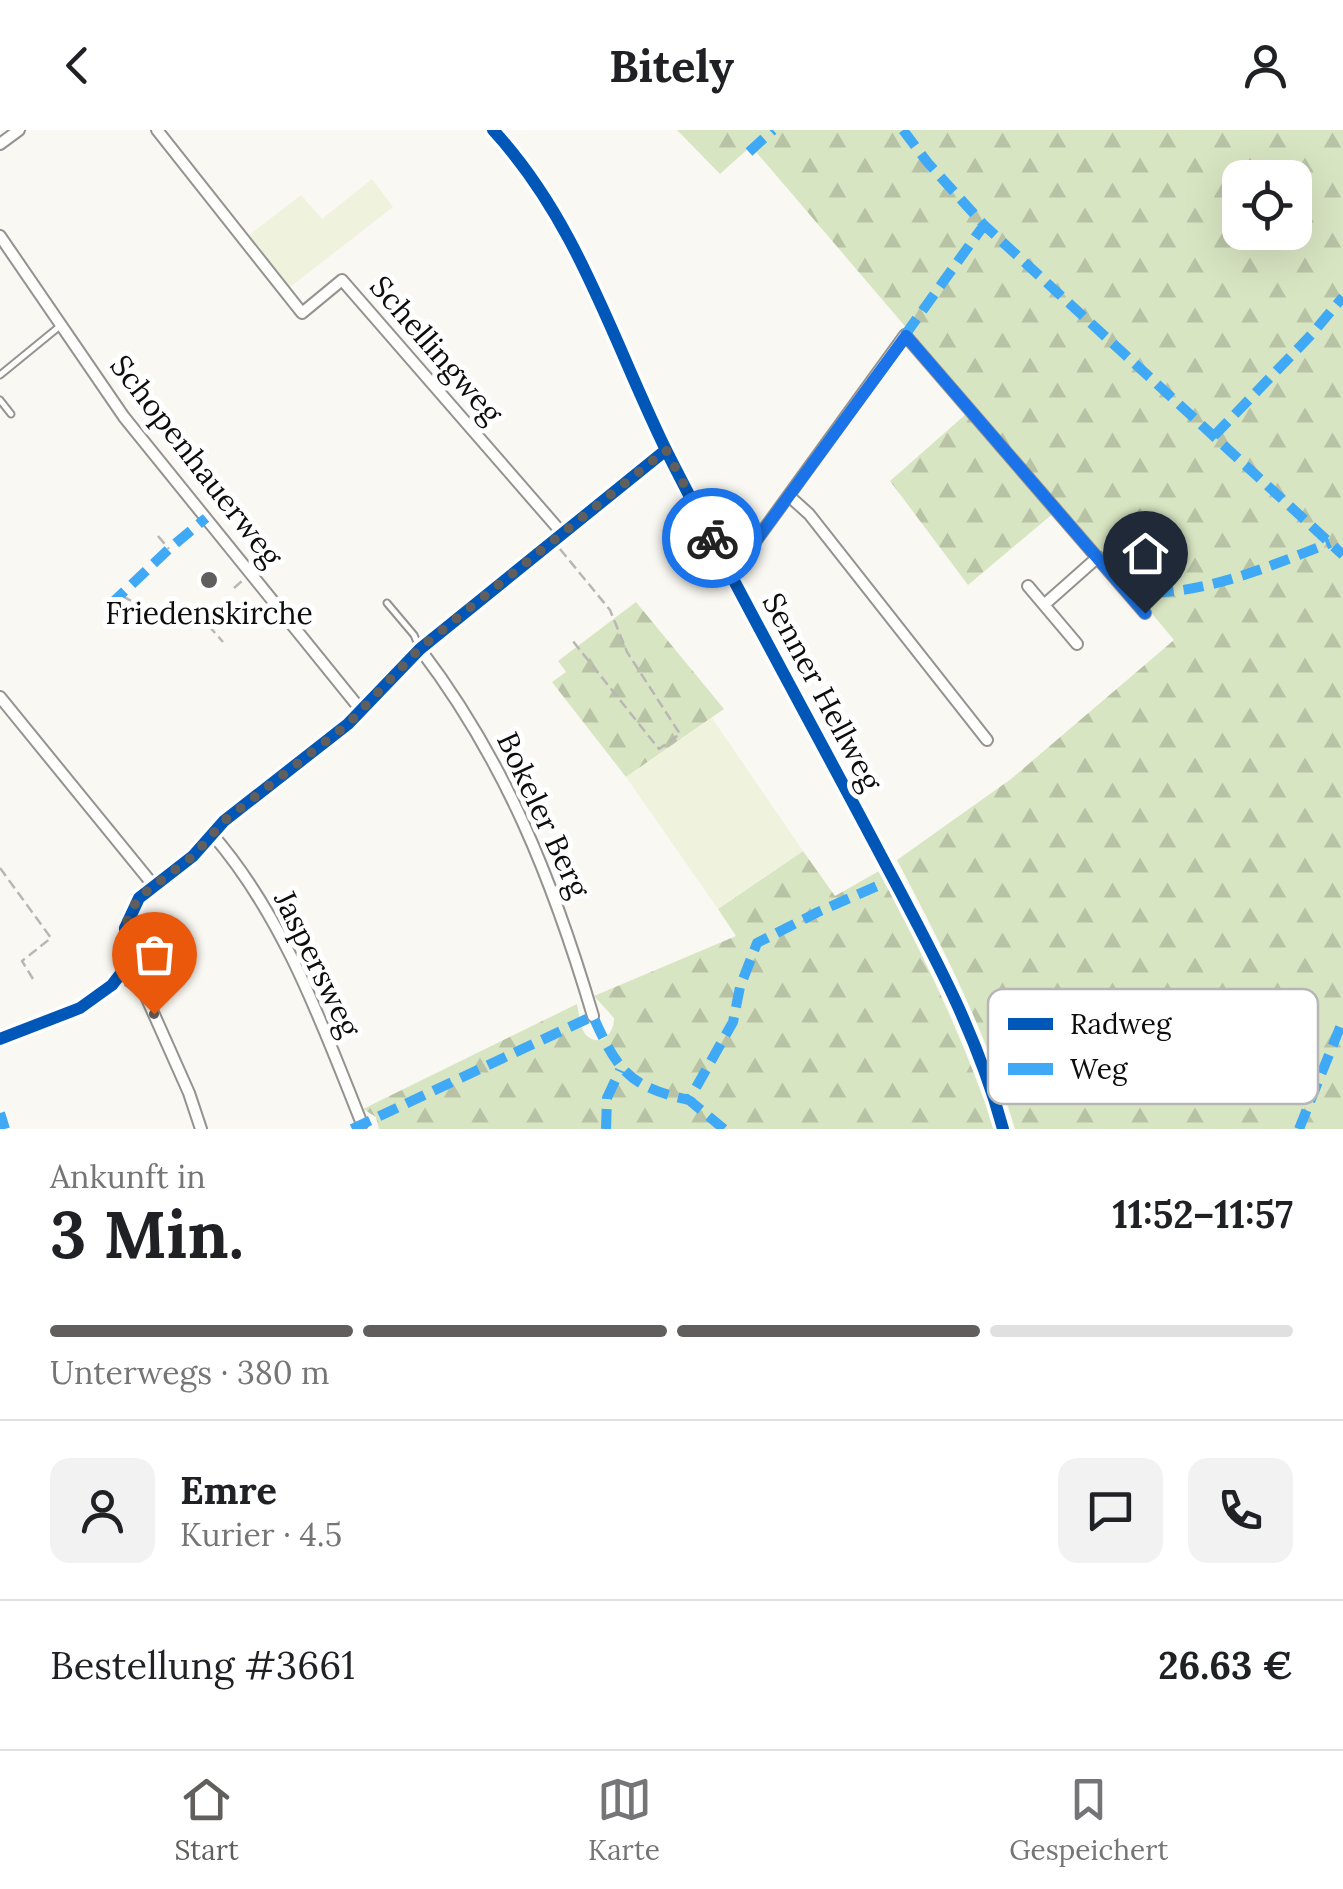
<!DOCTYPE html>
<html lang="de">
<meta charset="utf-8">
<style>
:root{--surface:#fff;--page:#f2f2f2;--text:#202124;--muted:#757577;--line:#e0e0e0;--accent:#605f5d}
body{margin:0;font-family:Lora,serif;background:var(--page);color:var(--text);height:100vh;display:flex;flex-direction:column;font-size:38px;white-space:nowrap}
*{box-sizing:border-box;margin:0}
p{font-size:32px;color:var(--muted)}
.icon{flex:none;width:55px;height:55px;fill:none;stroke:currentColor;stroke-width:2;stroke-linecap:round;stroke-linejoin:round}
.map{position:relative;height:999px;overflow:hidden}
.panel{display:flex;flex-direction:column;background:var(--surface);flex:1}
.panel>*{flex:none}
.tools{position:absolute;left:1222px;top:30px;display:grid;gap:20px}
.tools a{display:grid;place-items:center;width:90px;height:90px;border-radius:20px;background:var(--surface);box-shadow:0 10px 40px #0002;font-size:50px}
.pin{position:absolute;display:grid;place-items:center;width:85px;height:85px;color:#fff;margin:-102px -42px;border-radius:50% 50% 50% 0;rotate:-45deg;box-shadow:0 0 10px #0007}
.pin .icon{rotate:45deg}
.courier{position:absolute;display:grid;place-items:center;width:100px;height:100px;margin:-50px;border:8px solid #1a73e8;border-radius:50%;background:#fff;color:#222;box-shadow:0 2px 12px #0007}
.summary em{font-style:normal;font-weight:800}
.summary div{display:flex;flex-direction:column-reverse}
.summary{display:flex;align-items:center;justify-content:space-between;height:170px;padding:0 50px}
h1{font-size:65px;font-weight:800;line-height:75px}
.bar{display:grid;grid-template-columns:repeat(4,1fr);gap:15px 10px;align-content:center;height:120px;padding:0 50px}
.bar i{height:12px;border-radius:8px;background:var(--line)}
.bar .active{background:var(--accent)}
.bar p{grid-column:span 4}
.line{display:flex;align-items:center;gap:25px;padding:0 50px;border-top:2px solid var(--line)}
.line div{flex:1}
.round{display:grid;place-items:center;flex:none;width:105px;height:105px;border-radius:20px;background:var(--page)}
header{display:flex;justify-content:space-between;align-items:center;height:130px;padding:0 50px;background:var(--surface);font-size:45px;font-weight:800}
.dock{display:flex;justify-content:space-around;align-items:center;height:140px;border-top:2px solid var(--line);background:var(--surface);font-size:28px;color:var(--muted)}
.dock a{display:grid;justify-items:center;gap:5px}
.dock .active{color:var(--accent)}
.map>svg:first-child{display:block}
.forest{fill:url(#forest-firs);fill-rule:evenodd}
.pitch{fill:#eff2dd}
.lines{fill:none;stroke-linecap:round;stroke-linejoin:round}
.lane-casing{stroke:#949390;stroke-width:9}
.street-casing{stroke:#949390;stroke-width:14}
.path{stroke:#b8b7b6;stroke-width:2.5;stroke-dasharray:10 5;stroke-linecap:butt}
.lane{stroke:#fefefd;stroke-width:5}
.street{stroke:#fefefd;stroke-width:10}
.quiet{stroke:#3fa9f5;stroke-width:10;stroke-dasharray:20 10;stroke-linecap:butt}
.cycleway-casing{stroke:#fff;stroke-width:19}
.cycleway{stroke:#0057b8;stroke-width:12}
.done{stroke:#605f5d;stroke-width:10;stroke-dasharray:0 18}
.route{stroke:#1a73e8;stroke-width:12}
.poi-dot{fill:#605f5d;stroke:#fff;stroke-width:4}
.labels{text-anchor:middle;stroke-width:10;stroke-linejoin:round;paint-order:stroke}
.street-label{font-size:30px;fill:#0d0d0d;stroke:#fff}
.poi-label{font-size:30px;fill:#0d0d0d;stroke:#fff}
.key{fill:#fff;stroke:#b6b6b6;stroke-width:2.5}
.key-label{font-size:28px;fill:#0d0d0d}
</style>
<header><svg class="icon" aria-label="back" viewBox="0 0 24 24"><path d="M15 5l-7 7 7 7"/></svg>Bitely<svg class="icon" aria-label="person" viewBox="0 0 24 24"><circle cx="12" cy="8" r="4"/><path d="M4 21q1-7 8-7t8 7"/></svg></header>
<div class="map">
<svg width="1343" height="999" viewBox="0 0 1343 999">
<defs>
<pattern id="forest-firs" width="22" height="20" patternUnits="userSpaceOnUse" patternTransform="scale(2.5)"><rect width="22" height="20" fill="#d8e5c2"/><path d="M5 1l3.5 6h-7zM16 11l3.5 6h-7z" fill="#b8c3a6"/></pattern>
</defs>
<rect width="100%" height="100%" fill="#faf8f2"/>
<!-- forest -->
<path class="forest" d="M677 0H1343V999H1015C987 903 943 818 897 730L1011 649 1174 510 1062 376 968 455 890 351 974 277 751 16 720 44ZM1240 48H1295V102H1240Z
M636 472 724 579 626 647 552 552 566 542 558 531Z
M803 721 835 766 879 741C923 825 964 908 994 999H379L376 987 363 979 577 874C579 883 580 900 587 906 603 918 614 902 614 888L594 866 736 806 718 779Z"/>
<!-- pitch -->
<path class="pitch" d="M372 49 393 77 290 157 249 105 301 65 322 89Z
M712 588 803 721 718 779 626 647Z"/>
<g class="lines">
<defs>
<path id="lane" d="M0 245 60 196
M0 270 11 284
M387 473 414 505 420 519"/>
<path id="street" d="M157 0 302 183 342 150 562 403
M493 0C579 93 613 213 668 324 735 456 807 586 877 718 926 811 975 896 1003 999
M0 14 19 0
M0 106 124 287 361 580
M789 366 809 384 987 610
M728 437 744 427 905 205 1145 483
M1028 456 1077 514
M1045 474 1098 427
M420 519C506 632 553 751 593 886
M0 567 154 756
M212 704C284 787 322 894 362 994
M122 845 144 862 189 963 201 999
M0 909 80 878 112 855 126 837 125 798 139 768 193 726 224 691 348 594 420 519 666 320"/>
</defs>
<!-- lane casing -->
<use href="#lane" class="lane-casing"/>
<!-- street casing -->
<use href="#street" class="street-casing"/>
<!-- path -->
<path class="path" d="M158 406 169 419
M560 419 610 480 627 522 680 604 659 619 572 510
M234 458 242 451
M122 466 181 497 194 486 205 499 209 496 223 512
M0 738 51 808 22 831 33 849"/>
<!-- lane -->
<use href="#lane" class="lane"/>
<!-- street -->
<use href="#street" class="street"/>
<!-- quiet -->
<path class="quiet" d="M903 0 928 33 984 95 1343 425
M749 22 773 0
M905 205 984 95
M1214 306 1311 205 1343 167
M1124 458C1137 459 1151 463 1164 462 1221 458 1277 433 1330 413
M110 475 169 419 206 388
M0 983 5 999
M352 999 593 886C617 940 629 957 689 970
M606 999 607 968 620 940
M724 999 689 970 733 892 740 857 757 813 818 782 893 749
M1299 999 1343 890"/>
<defs>
<path id="cycleway" d="M493 0C579 93 613 213 668 324 735 456 807 586 877 718 926 811 975 896 1003 999
M0 909 80 878 112 855 126 837 125 798 139 768 193 726 224 691 348 594 420 519 666 320"/>
</defs>
<!-- cycleway casing -->
<use href="#cycleway" class="cycleway-casing"/>
<!-- cycleway -->
<use href="#cycleway" class="cycleway"/>
</g>
<g class="lines">
<!-- done -->
<path class="done" d="M154 884 144 862 122 845 127 829 124 798 138 768 193 726 224 691 348 594 420 518 666 320 712 408"/>
<!-- route -->
<path class="route" d="M712 408 728 437 744 427 906 206 1145 483"/>
</g>
<!-- markers -->
<circle class="poi-dot" cx="209" cy="450" r="10"/>
<g class="labels">
<!-- street labels -->
<g class="street-label">
<text transform="translate(436 220) rotate(49)" y="10">Schellingweg</text>
<text transform="translate(196 331) rotate(52)" y="10">Schopenhauerweg</text>
<text transform="translate(822 562) rotate(62)" y="10">Senner Hellweg</text>
<text transform="translate(543 685) rotate(65)" y="10">Bokeler Berg</text>
<text transform="translate(317 834) rotate(64)" y="10">Jaspersweg</text>
</g>
<!-- poi labels -->
<g class="poi-label">
<text x="209" y="494">Friedenskirche</text>
</g>
</g>
<!-- legend -->
<rect x="988" y="859" width="330" height="115" rx="15" class="key"/>
<rect x="1008" y="888" width="45" height="12" fill="#0057b8"/>
<rect x="1008" y="933" width="45" height="12" fill="#3fa9f5"/>
<g class="key-label">
<text x="1070" y="904">Radweg</text>
<text x="1070" y="949">Weg</text>
</g>
</svg>
<div class="tools">
<a><svg class="icon" aria-label="locate" viewBox="0 0 24 24"><circle cx="12" cy="12" r="6"/><path d="M12 2v4M12 18v4M2 12h4M18 12h4"/></svg></a>
</div>
<div class="pin" style="left:154px;top:884px;background:#ea580c"><svg class="icon" aria-label="bag" viewBox="0 0 24 24"><path d="M5 8h14l-1 12H6zM9 8a3 3 0 0 1 6 0"/></svg></div>
<div class="pin" style="left:1145px;top:483px;background:#1f2937"><svg class="icon" aria-label="home" viewBox="0 0 24 24"><path d="M3 11l9-7 9 7M6 9v11h12V9"/></svg></div>
<div class="courier" style="left:712px;top:408px"><svg class="icon" aria-label="bike" viewBox="0 0 24 24"><circle cx="6" cy="16" r="4"/><circle cx="18" cy="16" r="4"/><path d="M6 16l4-8h5l3 8M10 8l3 8H6M13 5h3"/></svg></div>
</div>
<section class="panel">
<div class="summary"><div><h1>3 Min.</h1><p>Ankunft in</p></div><em>11:52–11:57</em></div>
<div class="bar"><i class="active"></i><i class="active"></i><i class="active"></i><i></i><p>Unterwegs · 380 m</p></div>
<div class="line" style="height:180px"><a class="round"><svg class="icon" aria-label="person" viewBox="0 0 24 24"><circle cx="12" cy="8" r="4"/><path d="M4 21q1-7 8-7t8 7"/></svg></a><div><b>Emre</b><p>Kurier · 4.5</p></div><a class="round"><svg class="icon" aria-label="chat" viewBox="0 0 24 24"><path d="M4 5h16v11H9l-5 4z"/></svg></a><a class="round"><svg class="icon" aria-label="phone" viewBox="0 0 24 24"><path d="M5 4h4l2 5-3 2q2 4 5 5l2-3 5 2v4C11 20 4 13 5 4z"/></svg></a></div>
<div class="line" style="height:130px"><div>Bestellung #3661</div><b>26.63 €</b></div>
</section>
<nav class="dock">
<a class="active"><svg class="icon" aria-label="home" viewBox="0 0 24 24"><path d="M3 11l9-7 9 7M6 9v11h12V9"/></svg>Start</a>
<a><svg class="icon" aria-label="map" viewBox="0 0 24 24"><path d="M3 6l6-2 6 2 6-2v14l-6 2-6-2-6 2zM9 4v14M15 6v14"/></svg>Karte</a>
<a><svg class="icon" aria-label="saved" viewBox="0 0 24 24"><path d="M7 4h10v16l-5-4-5 4z"/></svg>Gespeichert</a>
</nav>
